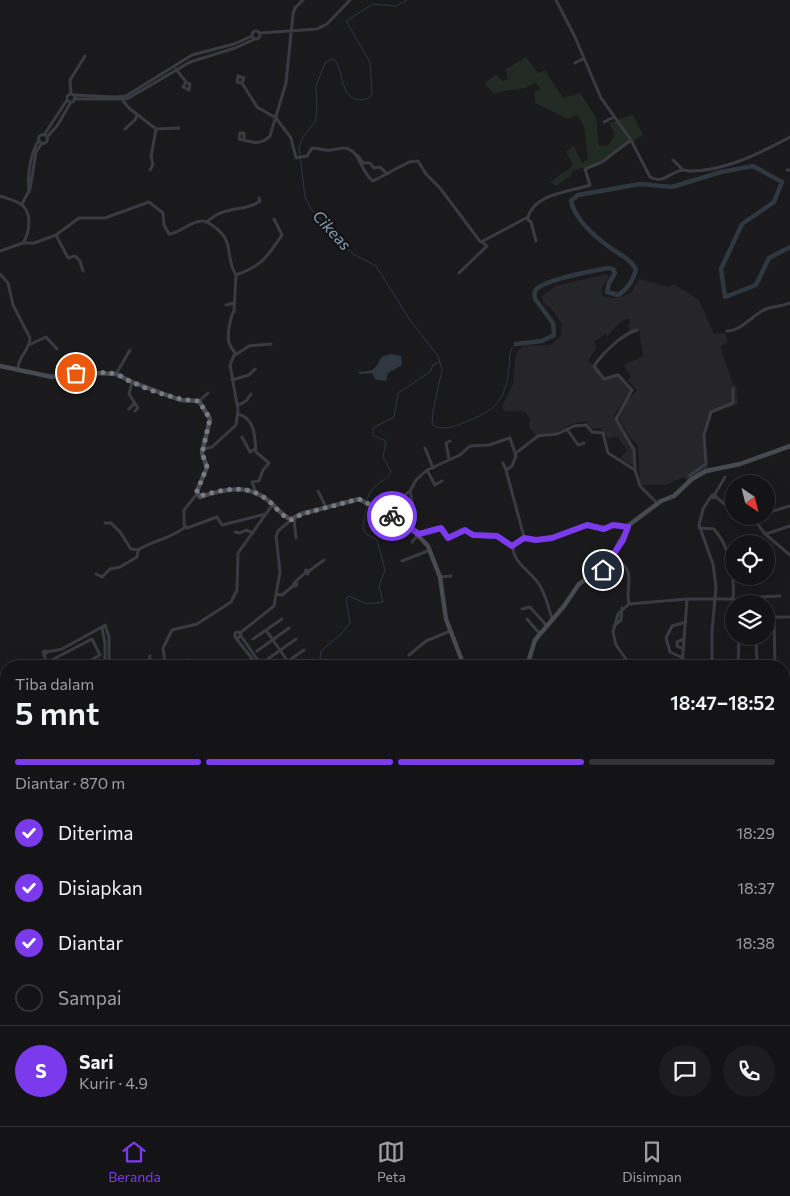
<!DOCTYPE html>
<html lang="id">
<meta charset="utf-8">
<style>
:root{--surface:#141315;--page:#1d1c1e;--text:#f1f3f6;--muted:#9d9ea0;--line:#333234;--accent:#7c3aed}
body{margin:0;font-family:Commissioner,sans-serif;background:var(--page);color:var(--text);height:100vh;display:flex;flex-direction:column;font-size:19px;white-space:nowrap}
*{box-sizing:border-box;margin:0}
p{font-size:16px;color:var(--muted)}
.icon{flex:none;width:28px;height:28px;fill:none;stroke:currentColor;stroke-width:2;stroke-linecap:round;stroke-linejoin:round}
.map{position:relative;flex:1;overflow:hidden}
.sheet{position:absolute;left:0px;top:660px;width:790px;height:466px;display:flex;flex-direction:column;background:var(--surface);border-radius:20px 20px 0 0;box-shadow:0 5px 20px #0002,0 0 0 1px var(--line)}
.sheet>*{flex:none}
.needle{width:32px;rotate:145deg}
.fabs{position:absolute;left:725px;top:475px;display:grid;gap:10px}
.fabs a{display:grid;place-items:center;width:50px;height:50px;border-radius:50%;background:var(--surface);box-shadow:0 5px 20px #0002,0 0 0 1px var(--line);font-size:25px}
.pin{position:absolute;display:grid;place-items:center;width:42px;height:42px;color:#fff;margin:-21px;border:2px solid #fff;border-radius:50%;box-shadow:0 1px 5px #0007}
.courier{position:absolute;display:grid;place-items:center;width:50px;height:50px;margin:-25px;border:4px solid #7c3aed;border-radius:50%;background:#fff;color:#222;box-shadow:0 1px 6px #0007}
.head em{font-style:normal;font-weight:600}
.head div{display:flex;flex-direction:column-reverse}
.head{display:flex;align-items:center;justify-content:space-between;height:85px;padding:0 15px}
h1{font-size:32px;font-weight:600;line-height:38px}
.bar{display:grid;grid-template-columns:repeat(4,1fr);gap:8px 5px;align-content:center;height:60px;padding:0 15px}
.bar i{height:6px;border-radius:4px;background:var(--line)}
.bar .current{background:var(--accent)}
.bar p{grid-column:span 4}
.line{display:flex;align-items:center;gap:12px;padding:0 15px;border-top:1px solid var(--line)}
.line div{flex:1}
.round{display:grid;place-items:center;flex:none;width:52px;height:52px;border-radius:26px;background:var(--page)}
ol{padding:0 15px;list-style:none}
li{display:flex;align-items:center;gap:15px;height:55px}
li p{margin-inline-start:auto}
li .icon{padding:5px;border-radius:50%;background:var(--accent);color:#fff;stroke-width:4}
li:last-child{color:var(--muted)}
li i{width:28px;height:28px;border:2px solid var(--line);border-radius:50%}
.tab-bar{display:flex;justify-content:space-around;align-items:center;height:70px;border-top:1px solid var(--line);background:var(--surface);font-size:14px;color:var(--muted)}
.tab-bar a{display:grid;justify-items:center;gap:2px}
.tab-bar .current{color:var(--accent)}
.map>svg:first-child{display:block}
.built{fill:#262529}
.green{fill:#212a23}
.water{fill:#2f3840}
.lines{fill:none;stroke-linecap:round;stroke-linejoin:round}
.stream{stroke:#2f3840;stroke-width:1}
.river{stroke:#2f3840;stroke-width:4.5}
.minor{stroke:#3a3b41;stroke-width:3}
.secondary{stroke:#484a51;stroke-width:4.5}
.primary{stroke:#565860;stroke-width:5.5}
.done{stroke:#797b83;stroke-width:5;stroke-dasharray:0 9}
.route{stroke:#7c3aed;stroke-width:6}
.labels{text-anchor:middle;stroke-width:5;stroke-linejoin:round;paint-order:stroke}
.water-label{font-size:16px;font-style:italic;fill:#849db5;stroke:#141417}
</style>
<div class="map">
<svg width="790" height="1126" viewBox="0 0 790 1126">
<rect width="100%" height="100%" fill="#1a191c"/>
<!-- built -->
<path class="built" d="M607 274 609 277 602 287 601 293 604 297 616 298 627 295 632 291 639 279 669 287 674 284 699 300 714 334 725 333 728 343 720 346 733 384 736 385 738 404 713 412 705 434 708 468 687 481 684 477 665 485H640L638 446 629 436 619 419 627 401 637 390 627 380 631 377 624 365 643 356 639 330 630 332 628 325 631 322 628 318 618 324 608 336 605 334 594 342 597 347 588 361 597 367 603 378 606 379 620 374 632 389 614 415 627 438 636 448 635 467 620 458 627 450 617 436 608 439 601 428 592 429 586 421 571 424 557 432 536 436 529 427 530 419 525 412 504 411 502 406 513 384 515 357 519 350 525 346 550 345 561 336 562 324 551 308 543 302 542 296 555 286Z"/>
<!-- green -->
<path class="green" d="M526 57 538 73 545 70 563 98 580 93 596 117 599 146 608 145 615 134 609 123 618 119 633 115 643 135 595 164 573 171 570 177 556 186 550 182 573 166 566 151 574 146 582 163 588 159 584 126 577 115 568 119 535 103 534 91 541 90 536 83C520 92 510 88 494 94L484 83 496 75 503 81 508 79 506 69Z
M0 936H6V964L0 962Z
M6 1051V1086L4 1088 0 1086V1053Z
M790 1089V1118L779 1126H701L722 1120H784V1093Z
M519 1120H612L613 1121 610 1126H542Z"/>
<!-- water -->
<path class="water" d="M391 354 401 356 402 365 388 373 386 381 376 380 372 373 360 374 358 372C371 371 376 371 381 357Z"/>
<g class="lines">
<!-- stream -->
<path class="stream" d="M407 0 396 6 373 4 346 21 370 62 372 94C370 98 367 99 362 100 340 101 344 72 335 60L332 59 325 63 319 78 316 86 317 112 315 122 303 137 299 147 305 197 311 209 353 254 376 266 410 320 438 356 442 370 433 411 432 424 436 427C449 430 458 425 470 420 497 410 506 397 509 368 510 361 509 356 511 349L516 344
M367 500C372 482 385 484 391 471L383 457 386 441 373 435V428L394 417 398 393 430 372 433 365 440 362
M341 666 337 662 322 661 320 657 321 651 341 634 350 623 346 598 349 596 367 604 383 602 379 586 385 570 377 540 366 534 363 527 367 504
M1 774 5 780 6 789"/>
<!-- river -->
<path class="river" d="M516 344 542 341 554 335 553 323 535 299C535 297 534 294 535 291 540 280 594 271 608 268L613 269 615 273 609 283 607 292 618 295C627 290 634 279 636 269 630 259 621 255 612 249 595 237 576 221 571 201L578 195 640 184 672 187 721 172 753 166 782 182 774 202 742 224 721 269 725 297 756 285 769 258 790 247"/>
<!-- minor -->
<path class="minor" d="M556 0 575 37 601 98 631 140 650 177C663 185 671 171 683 170 685 170 688 171 690 171 726 171 760 153 790 137
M252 35a4 4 0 1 1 8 0a4 4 0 1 1-8 0Z
M260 33 317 29 327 24 350 0
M575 63 584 58
M176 69 186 82 190 84 189 90 183 87 186 82
M242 83 237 82 238 76 244 78 242 83 257 107 276 118 291 138 296 158 307 156 312 148C319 148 325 151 331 150 336 150 339 148 343 148 360 148 360 172 373 181L409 162 418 161 426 174 440 188 479 240 487 246 459 273
M67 98a4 4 0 1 1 8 0a4 4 0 1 1-8 0Z
M71 94 70 80 85 56
M74 95 115 97 126 96 192 55 234 44 252 36
M74 99H127L190 62 235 48 255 39
M123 101 130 109 156 129 151 157 153 164 150 170
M604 122 614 117
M125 129 135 120 137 115
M156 129 179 128
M38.5 139a4.5 4.5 0 1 1 9 0a4.5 4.5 0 1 1-9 0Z
M44 135 67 100
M47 137 57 126 71 102
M244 140V133H240L239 139C251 141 259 147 270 136L286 83 293 14 295 8 303 0
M357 155 363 163H370L374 168 380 167 387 174
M673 160 682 169
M787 170H790
M29 192C27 177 30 153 39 140
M0 196C6 198 13 200 19 203 33 210 30 232 23 243L0 251
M22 204 30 189 36 152 42 143
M526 218 531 222 536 241
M207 222C226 204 244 213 260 201L259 198
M56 235 68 258 75 256 80 261 83 271
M483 241 528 217C535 193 570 192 590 185L585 169 602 162 631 140
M23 243H34L56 235 79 218H105L149 202 163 213 164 225 169 234C181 233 190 221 202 221 207 221 210 224 213 226 236 241 224 256 236 275L234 311C230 318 227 334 229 343 230 346 233 350 235 353L230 365 238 410 236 425 212 447 203 449
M0 274 8 283 13 305 30 338C30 350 18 357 18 368
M236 275C262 266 267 257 282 235L274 219
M226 305 235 303
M727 331C742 331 753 314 766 309 774 306 780 307 790 303
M31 344 46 337 57 349
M235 355 249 346 271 344
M116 374 130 350
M232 380 249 375 255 369
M132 382 129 394 138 408 135 411
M199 401 208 393
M237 406 246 401 251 394
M129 409 134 404
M238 414C255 418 255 437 256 452L269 463 263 470 259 481 252 482 256 492
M567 429 578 445 584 443
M242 437 250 452 255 449
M425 448 433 468
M516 453 538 436 557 434 574 426 586 425 592 432 603 433 608 453 635 470 640 486 658 504
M449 459 446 443 450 441
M503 463 506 470
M427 470 435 485 442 481
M635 470 634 450 616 419 632 390 618 375 604 379 594 366C603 353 622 334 637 330
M689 476 706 464 704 435 711 412 733 403V389
M318 491 326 507
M410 491 415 514
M197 494 184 510V524L187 528 217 517 222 525 266 514
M714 494 716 496 713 498 712 496Z
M715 494 725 477
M712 495 703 509 699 525 713 564 716 587 712 631V666
M716 497 734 512
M384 512 410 491 416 480 427 470 460 455 470 446 489 445 510 438 516 456 512 466 506 470 524 537 513 544C511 563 533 572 540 586 546 596 549 608 552 619
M766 513 790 506
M752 516 765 534 790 555
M294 519 296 538
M105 523H111L120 532 131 549 138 550
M699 528 714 529C730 547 735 576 733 599
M235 532 240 533 246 530 253 533
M766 534 790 526
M524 538 535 540 552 538 587 525 604 529 613 525 627 527
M412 542 419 534 440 528 447 538 465 531 473 535 497 536 512 546
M402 561 430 550
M622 564C635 573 625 591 629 603
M306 570 309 571 308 574 305 573Z
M309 571 324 560
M96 574 102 577 110 569 120 567 137 557 138 550C152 541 175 537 185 527
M440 577 451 576
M295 582 305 573
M294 583H297L296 586H293Z
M276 594 282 595 293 586
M757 604 761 597 780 596
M522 609 530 607 547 626
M766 617H790
M774 617 775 666
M527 619 540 634
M614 626 621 620 622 608
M266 630 291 666
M240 633 274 606 280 572 276 536 278 531 291 520
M241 636 262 666
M756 636 757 666
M238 638 241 635 239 632 235 633V637L258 666
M253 639 282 619
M683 649 677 646V642L684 639
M44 651H46V654L43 653Z
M257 651 289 628
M47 652 62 649 102 627
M44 655 48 666
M409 655 426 641 450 631
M683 658 670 652 666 638 672 626 686 622
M265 661 296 639
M46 663 92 639 100 655 80 666
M105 666V644L102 628 105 625 109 637V666
M149 666 150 656
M162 666 165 662 163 648 172 630 197 624 231 602 237 590 238 553 273 504
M181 666 188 660 199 666
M281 666 304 650
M304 666 312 660
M402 666 405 665
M631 666 616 645 613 632 618 614 629 604 687 599H733L737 604
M682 666 687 599
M738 666 739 636
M784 685 790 682
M0 688 6 683
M0 705 6 713
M0 718 6 729
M784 736H790
M784 761H790
M0 773 6 769
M784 809 788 828 784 850
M0 846 6 841
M784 888 790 890
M0 889 6 894
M784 964 790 965
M784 988 790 992
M784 994 787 990
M784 1027 790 1020
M0 1039 6 1037
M784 1062 790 1055
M444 1126 446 1120"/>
<!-- secondary -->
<path class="secondary" d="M0 366 52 377 70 373 89 375 96 373 116 374 132 382 180 400 199 401 210 419 202 453 207 467 197 491 200 497C224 489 249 483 270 502 277 508 283 517 291 519L301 514 359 499 409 526 428 546 440 577 446 619 464 666
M527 666 535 640 564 606 579 584 607 565 629 525 661 501 674 496 692 479 706 471 740 464 790 446"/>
<!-- primary -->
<path class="primary" d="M627 1120 628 1126
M634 1120 635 1126
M405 1126 409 1120
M411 1126 414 1120"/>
</g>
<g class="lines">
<!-- done -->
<path class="done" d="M76 373C89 376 101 370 115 374 121 375 126 380 132 382 153 392 177 400 199 401L210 419 202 453 207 467 197 491 200 496C224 489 249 483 270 502 276 508 283 517 291 520L302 514 359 499 392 516"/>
<!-- route -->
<path class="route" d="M392 516 419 534 441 528 448 538 465 530 473 535 497 536 512 546 524 538 536 540 552 538 587 525 604 529 613 525 628 527 623 540 603 570"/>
</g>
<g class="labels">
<!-- water labels -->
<g class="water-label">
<text transform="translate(332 230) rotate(47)" y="6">Cikeas</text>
</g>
</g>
</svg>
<div class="fabs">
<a><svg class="needle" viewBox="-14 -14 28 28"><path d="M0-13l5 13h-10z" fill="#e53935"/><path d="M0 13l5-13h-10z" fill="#9d9ea0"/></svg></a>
<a><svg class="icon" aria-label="locate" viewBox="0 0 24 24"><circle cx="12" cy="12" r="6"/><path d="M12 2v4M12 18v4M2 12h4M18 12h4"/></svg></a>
<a><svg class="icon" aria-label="layers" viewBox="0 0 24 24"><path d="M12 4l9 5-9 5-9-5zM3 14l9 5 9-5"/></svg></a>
</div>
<div class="pin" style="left:76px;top:373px;background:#ea580c"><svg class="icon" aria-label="bag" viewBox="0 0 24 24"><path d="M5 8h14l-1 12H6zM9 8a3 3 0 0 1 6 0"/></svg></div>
<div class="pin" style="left:603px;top:570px;background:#1f2937"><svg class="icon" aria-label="home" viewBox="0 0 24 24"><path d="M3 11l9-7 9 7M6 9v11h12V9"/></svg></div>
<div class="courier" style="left:392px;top:516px"><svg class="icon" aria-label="bike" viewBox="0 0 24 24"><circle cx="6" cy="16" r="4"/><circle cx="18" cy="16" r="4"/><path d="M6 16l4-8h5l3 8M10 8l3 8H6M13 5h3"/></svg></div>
<section class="sheet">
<div class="head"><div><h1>5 mnt</h1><p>Tiba dalam</p></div><em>18:47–18:52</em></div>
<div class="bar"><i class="current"></i><i class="current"></i><i class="current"></i><i></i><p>Diantar · 870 m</p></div>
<ol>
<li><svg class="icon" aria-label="check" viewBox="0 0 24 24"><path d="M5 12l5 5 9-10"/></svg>Diterima<p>18:29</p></li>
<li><svg class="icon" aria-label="check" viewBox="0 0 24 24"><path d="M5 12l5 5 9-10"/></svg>Disiapkan<p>18:37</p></li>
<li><svg class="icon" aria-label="check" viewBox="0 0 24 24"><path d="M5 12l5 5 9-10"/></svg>Diantar<p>18:38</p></li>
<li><i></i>Sampai</li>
</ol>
<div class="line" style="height:90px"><b class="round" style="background:var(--accent);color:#fff">S</b><div><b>Sari</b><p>Kurir · 4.9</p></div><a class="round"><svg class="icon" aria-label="chat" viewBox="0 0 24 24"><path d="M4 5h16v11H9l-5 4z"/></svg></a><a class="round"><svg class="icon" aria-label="phone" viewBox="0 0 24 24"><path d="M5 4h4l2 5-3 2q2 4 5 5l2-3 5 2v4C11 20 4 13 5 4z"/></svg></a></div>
</section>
</div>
<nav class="tab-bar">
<a class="current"><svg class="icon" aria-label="home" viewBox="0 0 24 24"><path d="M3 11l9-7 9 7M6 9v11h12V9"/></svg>Beranda</a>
<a><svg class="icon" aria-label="map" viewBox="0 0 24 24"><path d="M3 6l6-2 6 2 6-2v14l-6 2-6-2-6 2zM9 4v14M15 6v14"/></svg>Peta</a>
<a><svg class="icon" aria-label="saved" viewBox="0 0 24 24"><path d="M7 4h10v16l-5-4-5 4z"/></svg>Disimpan</a>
</nav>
